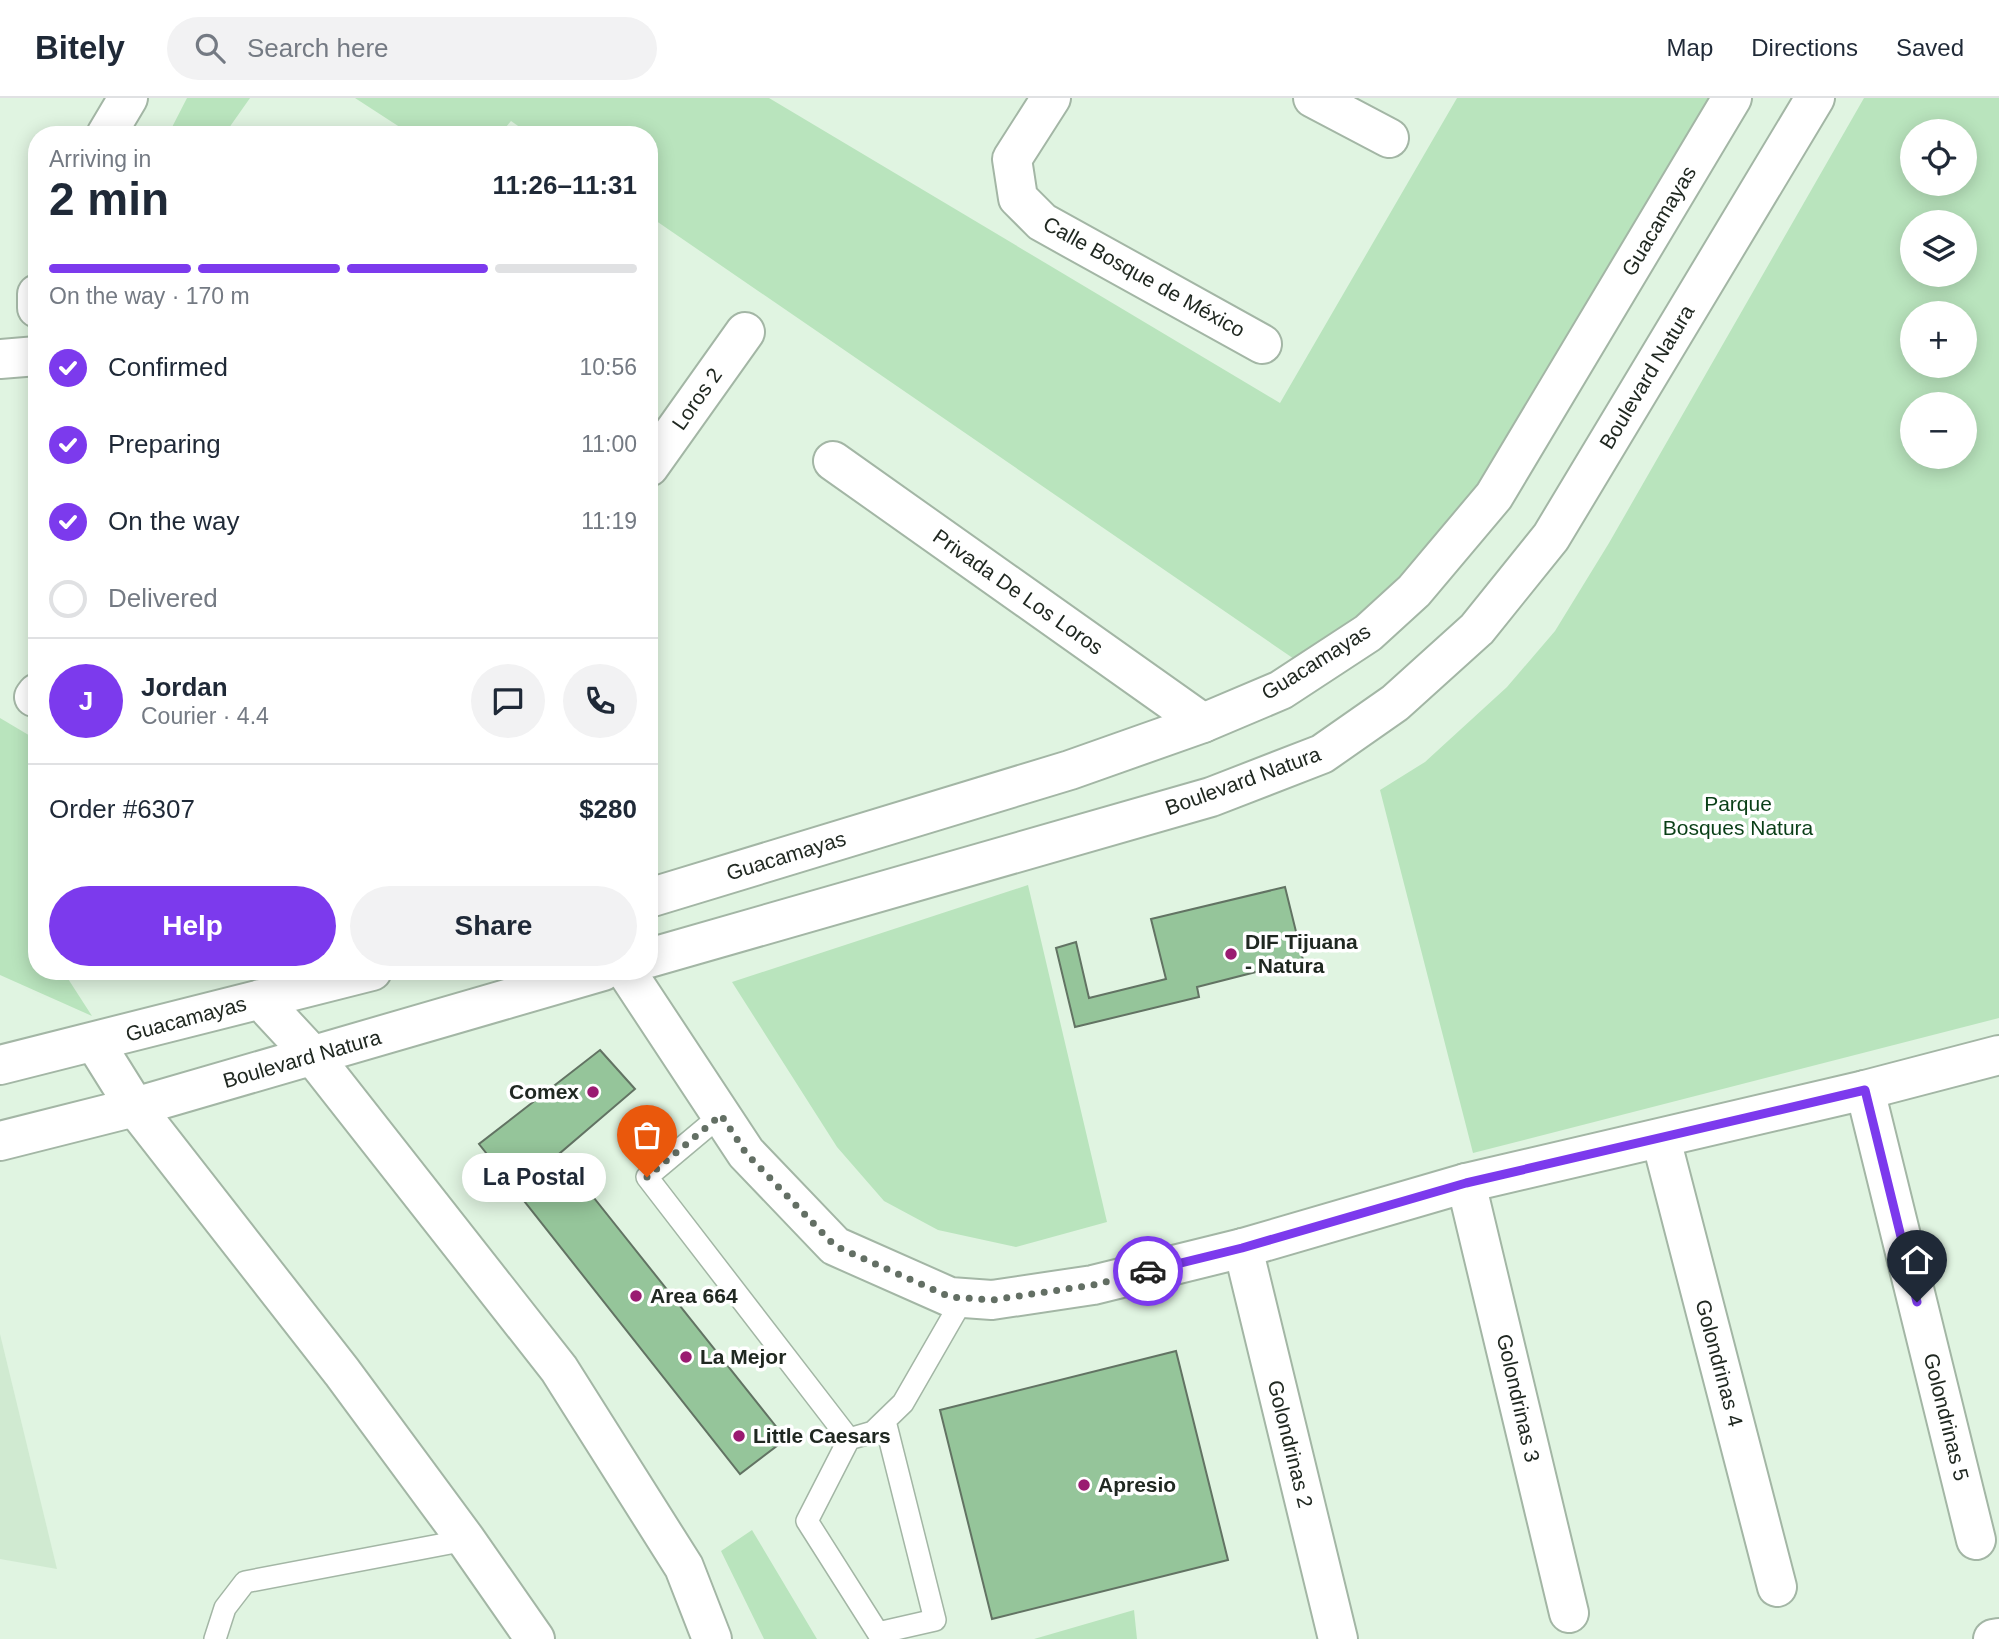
<!DOCTYPE html>
<meta charset="utf-8">
<style>
:root{--surface:#fff;--page:#f2f2f3;--text:#1f2937;--muted:#747a83;--line:#e0e1e3;--accent:#7c3aed}
body{margin:0;font-family:Helvetica,sans-serif;background:var(--page);color:var(--text);height:100vh;display:flex;flex-direction:column;font-size:26px;white-space:nowrap}
*{box-sizing:border-box;margin:0}
p{font-size:23px;color:var(--muted)}
.icon{flex:none;width:38px;height:38px;fill:none;stroke:currentColor;stroke-width:2;stroke-linecap:round;stroke-linejoin:round}
.map{position:relative;flex:1;overflow:hidden}
.sheet{position:absolute;left:28px;top:28px;width:630px;height:854px;display:flex;flex-direction:column;background:var(--surface);border-radius:28px;box-shadow:0 4px 18px #0003}
.sheet>*{flex:none}
.fabs{position:absolute;left:1900px;top:21px;display:grid;gap:14px}
.fabs a{display:grid;place-items:center;width:77px;height:77px;border-radius:50%;background:var(--surface);box-shadow:0 4px 18px #0003;font-size:35px}
.pin{position:absolute;display:grid;place-items:center;width:60px;height:60px;color:#fff;margin:-72px -30px;border-radius:50% 50% 50% 0;rotate:-45deg;box-shadow:0 0 7px #0007}
.pin .icon{rotate:45deg}
.courier{position:absolute;display:grid;place-items:center;width:70px;height:70px;margin:-35px;border:5px solid #7c3aed;border-radius:50%;background:#fff;color:#222;box-shadow:0 2px 9px #0007}
.bubble{position:absolute;height:49px;border-radius:24px;background:var(--surface);box-shadow:0 4px 18px #0003;font-size:23px;font-weight:600;line-height:49px;text-align:center}
.head em{font-style:normal;font-weight:600}
.head div{display:flex;flex-direction:column-reverse}
.head{display:flex;align-items:center;justify-content:space-between;height:119px;padding:0 21px}
h1{font-size:46px;font-weight:600;line-height:52px}
.bar{display:grid;grid-template-columns:repeat(4,1fr);gap:10px 7px;align-content:center;height:84px;padding:0 21px}
.bar i{height:9px;border-radius:5px;background:var(--line)}
.bar .selected{background:var(--accent)}
.bar p{grid-column:span 4}
.line{display:flex;align-items:center;gap:18px;padding:0 21px;border-top:2px solid var(--line)}
.line div{flex:1}
.round{display:grid;place-items:center;flex:none;width:74px;height:74px;border-radius:37px;background:var(--page)}
ol{padding:0 21px;list-style:none}
li{display:flex;align-items:center;gap:21px;height:77px}
li p{margin-inline-start:auto}
li .icon{padding:7px;border-radius:50%;background:var(--accent);color:#fff;stroke-width:4}
li:last-child{color:var(--muted)}
li i{width:38px;height:38px;border:4px solid var(--line);border-radius:50%}
.cta{display:flex;gap:14px;margin-top:auto;padding:14px 21px}
.cta a{flex:1;height:80px;border-radius:42px;background:var(--accent);color:#fff;font-size:28px;font-weight:600;line-height:80px;text-align:center}
.cta a+a{background:var(--page);color:var(--text)}
header{display:flex;align-items:center;gap:42px;box-sizing:border-box;height:98px;padding:0 35px;background:var(--surface);border-bottom:2px solid var(--line)}
header strong{font-size:33px}
nav{display:flex;gap:38px;margin-inline-start:auto;font-size:24px}
.search{width:490px;height:63px;background:var(--page);display:flex;align-items:center;gap:18px;box-sizing:border-box;padding:0 24px;border-radius:38px;color:var(--muted);font-size:26px}
.map>svg:first-child{display:block}
.built{fill:#d0ead1}
.green{fill:#b9e4bd;fill-rule:evenodd}
.building{fill:#95c59a;stroke:#627363;stroke-width:2}
.lines{fill:none;stroke-linecap:round;stroke-linejoin:round}
.service-casing{stroke:#a3b6a5;stroke-width:24}
.minor-casing{stroke:#a3b6a5;stroke-width:42}
.tertiary-casing{stroke:#a3b6a5;stroke-width:42}
.secondary-casing{stroke:#a3b6a5;stroke-width:42}
.service{stroke:#fff;stroke-width:21}
.minor{stroke:#fff;stroke-width:38}
.tertiary{stroke:#fff;stroke-width:38}
.secondary{stroke:#fff;stroke-width:38}
.done{stroke:#636f64;stroke-width:7;stroke-dasharray:0 12.6}
.route{stroke:#7c3aed;stroke-width:9}
.poi-dot{fill:#9a1b71;stroke:#fff;stroke-width:2.5}
.labels{text-anchor:middle;stroke-width:7;stroke-linejoin:round;paint-order:stroke}
.street-label{font-size:21px;fill:#202821;stroke:#fff}
.park-label{font-size:21px;fill:#0a3f17;stroke:#fff}
.poi-label{font-size:21px;font-weight:bold;fill:#202821;stroke:#fff;text-anchor:start}
</style>
<header>
<strong>Bitely</strong>
<div class="search"><svg class="icon" aria-label="search" viewBox="0 0 24 24"><circle cx="10" cy="10" r="6"/><path d="M15 15l6 6"/></svg>Search here</div>
<nav><a>Map</a><a>Directions</a><a>Saved</a></nav>
</header>
<div class="map">
<svg width="1999" height="1541" viewBox="0 0 1999 1541">
<rect width="100%" height="100%" fill="#e0f4e1"/>
<!-- built -->
<path class="built" d="M0 1236 57 1471 0 1461Z"/>
<!-- green -->
<path class="green" d="M187 0H250L224 37H168Z
M355 0H769L1280 305 1457 0H1732L1414 493 1300 565 649 118V37H531L511 23 499 37H412Z
M1864 0H1999V920L1473 1055 1380 692 1425 664 1507 589 1555 533 1609 445ZM1965 33V86H1913V33ZM1965 124V177H1913V124ZM1913 215H1965V268H1913ZM1965 306V359H1913V306Z
M0 620 37 642V873H63L92 918 0 877Z
M1028 787 1107 1124 1016 1149 938 1132 884 1103 837 1049 732 884Z
M752 1432 817 1541H764L721 1453Z
M1134 1512 1137 1541H1034Z"/>
<!-- building -->
<path class="building" d="M1285 789 1303 862 1197 889 1199 899 1075 929 1056 850 1076 844 1089 900 1166 881 1151 821Z
M600 952 635 991 559 1056 786 1341 740 1376 479 1046Z
M1176 1253 1228 1462 992 1521 940 1312Z"/>
<g class="lines">
<defs>
<path id="service" d="M721 1017 647 1079 849 1341 873 1334 903 1305 964 1199
M849 1341 807 1423 878 1535 935 1522 885 1323
M215 1541 225 1510 245 1484 466 1442"/>
<path id="minor" d="M1051 0 1012 61 1018 100 1042 124 1262 246
M1313 0 1389 40
M0 261 37 258
M833 363 1203 625
M649 369 745 234
M34 599 37 595
M1865 992 1976 1442
M1661 1041 1777 1489
M1466 1085 1569 1515
M1243 1150 1338 1541"/>
<path id="tertiary" d="M106 37 128 0
M37 196V210
M649 800 1070 672 1203 625 1281 592 1368 535 1414 493 1494 398 1732 0
M649 860 1211 699 1322 656 1395 605 1477 531 1551 439 1815 0
M626 873 746 1055 835 1148 950 1199 992 1202 1093 1187 1243 1150 1466 1085 1865 992 1999 957
M260 901 313 958 559 1271 684 1469 712 1541
M95 945 135 1009 342 1274 466 1442 535 1541
M0 967 372 873
M0 1043 135 1009 603 873"/>
<path id="secondary" d="M1993 1541 1999 1540"/>
</defs>
<!-- service casing -->
<use href="#service" class="service-casing"/>
<!-- minor casing -->
<use href="#minor" class="minor-casing"/>
<!-- tertiary casing -->
<use href="#tertiary" class="tertiary-casing"/>
<!-- secondary casing -->
<use href="#secondary" class="secondary-casing"/>
<!-- service -->
<use href="#service" class="service"/>
<!-- minor -->
<use href="#minor" class="minor"/>
<!-- tertiary -->
<use href="#tertiary" class="tertiary"/>
<!-- secondary -->
<use href="#secondary" class="secondary"/>
</g>
<g class="lines">
<!-- done -->
<path class="done" d="M647 1079 721 1017 746 1055 835 1148 950 1199 992 1202 1093 1187 1148 1173"/>
<!-- route -->
<path class="route" d="M1148 1173 1242 1150 1466 1085 1865 992 1917 1204"/>
</g>
<!-- markers -->
<g class="poi-dot">
<circle cx="1231" cy="856" r="7"/>
<circle cx="593" cy="994" r="7"/>
<circle cx="636" cy="1198" r="7"/>
<circle cx="686" cy="1259" r="7"/>
<circle cx="739" cy="1338" r="7"/>
<circle cx="1084" cy="1387" r="7"/>
</g>
<g class="labels">
<!-- street labels -->
<g class="street-label">
<text transform="translate(1659 123) rotate(-59)" y="7">Guacamayas</text>
<text transform="translate(1144 179) rotate(29)" y="7">Calle Bosque de México</text>
<text transform="translate(1647 279) rotate(-59)" y="7">Boulevard Natura</text>
<text transform="translate(697 301) rotate(-55)" y="7">Loros 2</text>
<text transform="translate(1018 494) rotate(35)" y="7">Privada De Los Loros</text>
<text transform="translate(1316 564) rotate(-32)" y="7">Guacamayas</text>
<text transform="translate(1243 683) rotate(-20)" y="7">Boulevard Natura</text>
<text transform="translate(786 758) rotate(-17)" y="7">Guacamayas</text>
<text transform="translate(186 921) rotate(-15)" y="7">Guacamayas</text>
<text transform="translate(302 961) rotate(-16)" y="7">Boulevard Natura</text>
<text transform="translate(1719 1265) rotate(75)" y="7">Golondrinas 4</text>
<text transform="translate(1518 1300) rotate(77)" y="7">Golondrinas 3</text>
<text transform="translate(1946 1319) rotate(76)" y="7">Golondrinas 5</text>
<text transform="translate(1290 1346) rotate(76)" y="7">Golondrinas 2</text>
</g>
<!-- park labels -->
<g class="park-label">
<text x="1738" y="713">Parque<tspan x="1738" dy="24">Bosques Natura</tspan></text>
</g>
<!-- poi labels -->
<g class="poi-label">
<text x="1245" y="851">DIF Tijuana<tspan x="1245" dy="24">- Natura</tspan></text>
<text x="579" y="1001" text-anchor="end">Comex</text>
<text x="650" y="1205">Area 664</text>
<text x="700" y="1266">La Mejor</text>
<text x="753" y="1345">Little Caesars</text>
<text x="1098" y="1394">Apresio</text>
</g>
</g>
</svg>
<div class="fabs">
<a><svg class="icon" aria-label="locate" viewBox="0 0 24 24"><circle cx="12" cy="12" r="6"/><path d="M12 2v4M12 18v4M2 12h4M18 12h4"/></svg></a>
<a><svg class="icon" aria-label="layers" viewBox="0 0 24 24"><path d="M12 4l9 5-9 5-9-5zM3 14l9 5 9-5"/></svg></a>
<a>+</a>
<a>−</a>
</div>
<div class="pin" style="left:647px;top:1079px;background:#ea580c"><svg class="icon" aria-label="bag" viewBox="0 0 24 24"><path d="M5 8h14l-1 12H6zM9 8a3 3 0 0 1 6 0"/></svg></div>
<div class="pin" style="left:1917px;top:1204px;background:#1f2937"><svg class="icon" aria-label="home" viewBox="0 0 24 24"><path d="M3 11l9-7 9 7M6 9v11h12V9"/></svg></div>
<div class="courier" style="left:1148px;top:1173px"><svg class="icon" aria-label="car" viewBox="0 0 24 24"><path d="M5 17H2v-5l4-1 3-4h7l3 4 3 1v5h-3M9 17h6M6 11h13"/><circle cx="7" cy="17" r="2"/><circle cx="17" cy="17" r="2"/></svg></div>
<div class="bubble" style="left:462px;top:1055px;width:144px">La Postal</div>
<section class="sheet">
<div class="head"><div><h1>2 min</h1><p>Arriving in</p></div><em>11:26–11:31</em></div>
<div class="bar"><i class="selected"></i><i class="selected"></i><i class="selected"></i><i></i><p>On the way · 170 m</p></div>
<ol>
<li><svg class="icon" aria-label="check" viewBox="0 0 24 24"><path d="M5 12l5 5 9-10"/></svg>Confirmed<p>10:56</p></li>
<li><svg class="icon" aria-label="check" viewBox="0 0 24 24"><path d="M5 12l5 5 9-10"/></svg>Preparing<p>11:00</p></li>
<li><svg class="icon" aria-label="check" viewBox="0 0 24 24"><path d="M5 12l5 5 9-10"/></svg>On the way<p>11:19</p></li>
<li><i></i>Delivered</li>
</ol>
<div class="line" style="height:126px"><b class="round" style="background:var(--accent);color:#fff">J</b><div><b>Jordan</b><p>Courier · 4.4</p></div><a class="round"><svg class="icon" aria-label="chat" viewBox="0 0 24 24"><path d="M4 5h16v11H9l-5 4z"/></svg></a><a class="round"><svg class="icon" aria-label="phone" viewBox="0 0 24 24"><path d="M5 4h4l2 5-3 2q2 4 5 5l2-3 5 2v4C11 20 4 13 5 4z"/></svg></a></div>
<div class="line" style="height:91px"><div>Order #6307</div><b>$280</b></div>
<div class="cta"><a>Help</a><a>Share</a></div>
</section>
</div>
